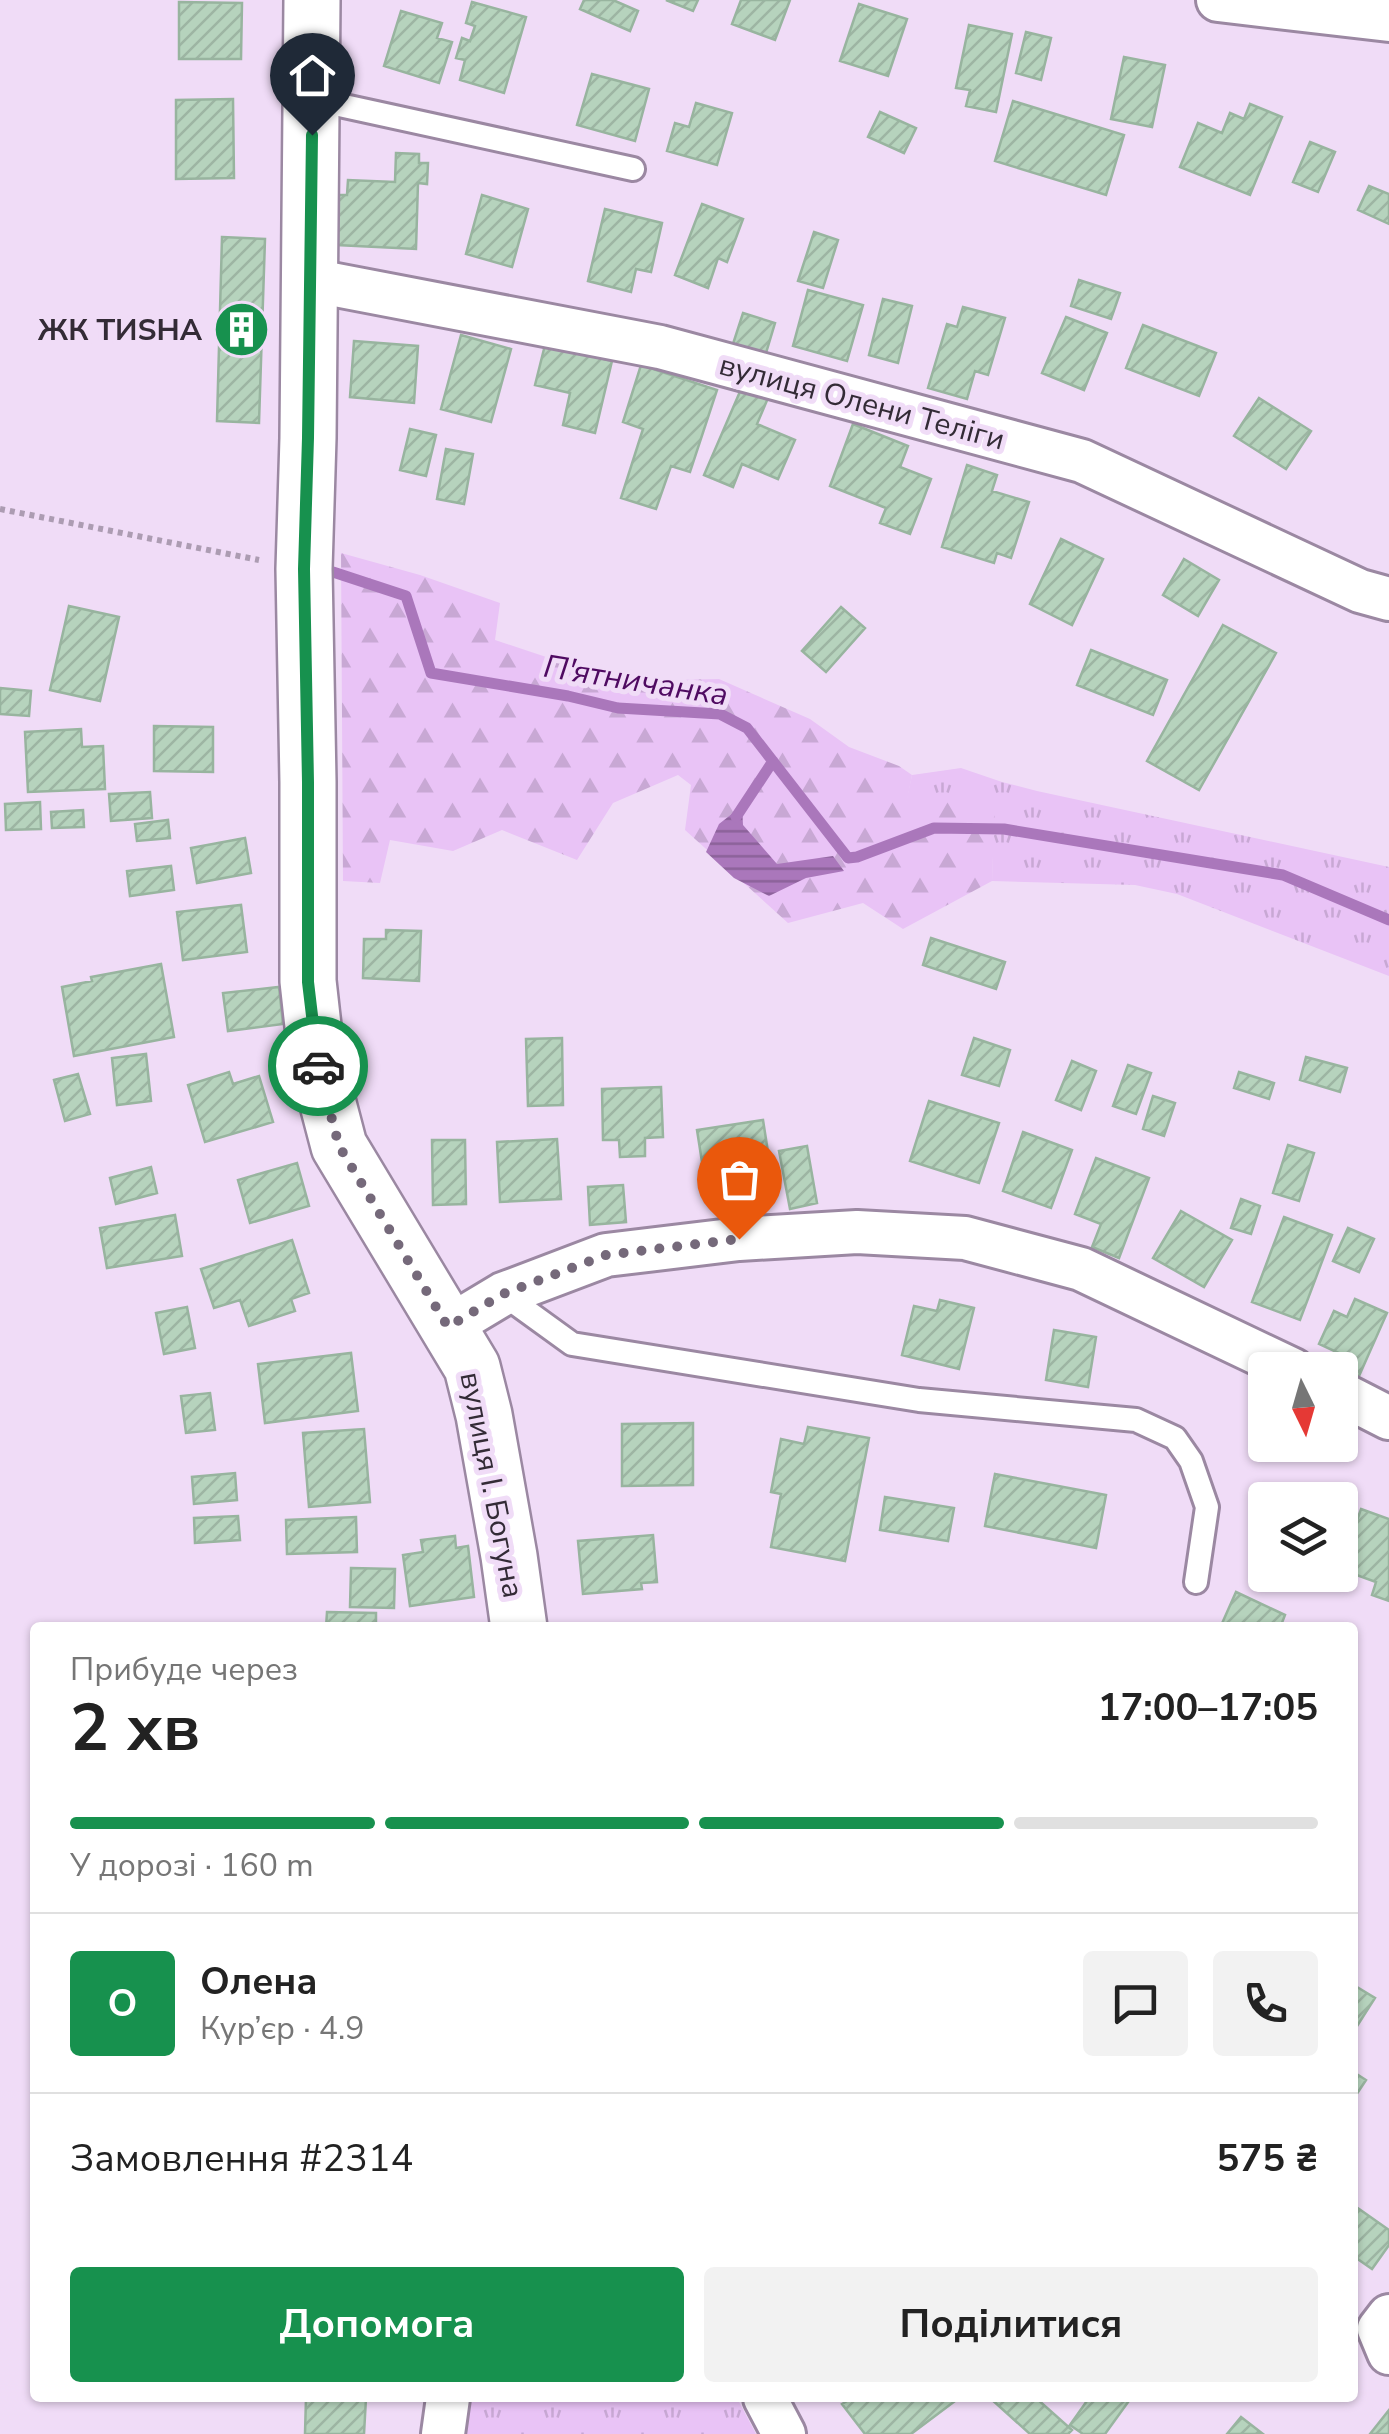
<!DOCTYPE html>
<html lang="uk">
<meta charset="utf-8">
<style>
:root{--surface:#fff;--page:#f2f2f2;--text:#222;--muted:#767676;--line:#e0e0e0;--accent:#17914e}
body{margin:0;font-family:"Nunito Sans",sans-serif;background:var(--page);color:var(--text);height:100vh;display:flex;flex-direction:column;font-size:38px;white-space:nowrap}
*{box-sizing:border-box;margin:0}
p{font-size:32px;color:var(--muted)}
.icon{flex:none;width:55px;height:55px;fill:none;stroke:currentColor;stroke-width:2;stroke-linecap:round;stroke-linejoin:round}
.map{position:relative;flex:1;overflow:hidden}
.drawer{position:absolute;left:30px;top:1622px;width:1328px;height:780px;display:flex;flex-direction:column;background:var(--surface);border-radius:10px;box-shadow:0 2px 8px #0004}
.drawer>*{flex:none}
.needle{width:65px;rotate:175deg}
.controls{position:absolute;left:1248px;top:1352px;display:grid;gap:20px}
.controls a{display:grid;place-items:center;width:110px;height:110px;border-radius:10px;background:var(--surface);box-shadow:0 2px 8px #0004;font-size:50px}
.pin{position:absolute;display:grid;place-items:center;width:85px;height:85px;color:#fff;margin:-102px -42px;border-radius:50% 50% 50% 0;rotate:-45deg;box-shadow:0 0 10px #0007}
.pin .icon{rotate:45deg}
.courier{position:absolute;display:grid;place-items:center;width:100px;height:100px;margin:-50px;border:8px solid #17914e;border-radius:50%;background:#fff;color:#222;box-shadow:0 2px 12px #0007}
.overview em{font-style:normal;font-weight:700}
.overview div{display:flex;flex-direction:column-reverse}
.overview{display:flex;align-items:center;justify-content:space-between;height:170px;padding:0 40px}
h1{font-size:65px;font-weight:700;line-height:75px}
.bar{display:grid;grid-template-columns:repeat(4,1fr);gap:15px 10px;align-content:center;height:120px;padding:0 40px}
.bar i{height:12px;border-radius:8px;background:var(--line)}
.bar .selected{background:var(--accent)}
.bar p{grid-column:span 4}
.line{display:flex;align-items:center;gap:25px;padding:0 40px;border-top:2px solid var(--line)}
.line div{flex:1}
.round{display:grid;place-items:center;flex:none;width:105px;height:105px;border-radius:10px;background:var(--page)}
.cta{display:flex;gap:20px;margin-top:auto;padding:20px 40px}
.cta a{flex:1;height:115px;border-radius:10px;background:var(--accent);color:#fff;font-size:40px;font-weight:700;line-height:115px;text-align:center}
.cta a+a{background:var(--page);color:var(--text)}
.map>svg:first-child{display:block}
.grass{fill:url(#grass-tufts)}
.forest{fill:url(#forest-firs)}
.water{fill:url(#water-rules)}
.lines{fill:none;stroke-linecap:round;stroke-linejoin:round}
.stream{stroke:#a7b;stroke-width:11}
.building{fill:url(#building-hatch);stroke:#98b49f;stroke-width:2.5}
.lane-casing{stroke:#9b88a2;stroke-width:28}
.street-casing{stroke:#9b88a2;stroke-width:48}
.secondary-casing{stroke:#9b88a2;stroke-width:60}
.path{stroke:#ac9cb2;stroke-width:6;stroke-dasharray:5 5;stroke-linecap:butt}
.lane{stroke:#fff;stroke-width:22}
.street{stroke:#fff;stroke-width:42}
.secondary{stroke:#fff;stroke-width:55}
.done{stroke:#75697a;stroke-width:10;stroke-dasharray:0 18}
.route{stroke:#17914e;stroke-width:12}
.labels{text-anchor:middle;stroke-width:10;stroke-linejoin:round;paint-order:stroke}
.poi-label{font-size:30px;font-weight:bold;fill:#332b36;stroke:#f0dcf7;text-anchor:end}
.street-label{font-size:30px;fill:#332b36;stroke:#f0dcf7}
.water-label{font-size:32px;font-style:italic;fill:#4f0a61;stroke:#f0dcf7}
</style>
<div class="map">
<svg width="1389" height="2434" viewBox="0 0 1389 2434">
<defs>
<pattern id="grass-tufts" width="24" height="20" patternUnits="userSpaceOnUse" patternTransform="scale(2.5)"><rect width="24" height="20" fill="#e9c3f6"/><path d="M3 7l-1-3M5 7V3M7 7l1-3M15 17l-1-3M17 17v-4M19 17l1-3" fill="none" stroke="#c8a8d4"/></pattern>
<pattern id="forest-firs" width="22" height="20" patternUnits="userSpaceOnUse" patternTransform="scale(2.5)"><rect width="22" height="20" fill="#e9c3f6"/><path d="M5 1l3.5 6h-7zM16 11l3.5 6h-7z" fill="#c8a8d4"/></pattern>
<pattern id="water-rules" width="6" height="5" patternUnits="userSpaceOnUse" patternTransform="scale(2.5)"><rect width="6" height="5" fill="#a7b"/><path d="M0 2.5h6" fill="none" stroke="#8b6299"/></pattern>
<pattern id="building-hatch" width="6" height="6" patternUnits="userSpaceOnUse" patternTransform="scale(2.5)"><rect width="6" height="6" fill="#b6d3bd"/><path d="M-1 1l2-2M0 6l6-6M5 7l2-2" fill="none" stroke="#9db5a3"/></pattern>
</defs>
<rect width="100%" height="100%" fill="#f0dcf7"/>
<!-- grass -->
<path class="grass" d="M961 768 1002 782 1037 791 1389 867V976L1177 894 1135 885 992 881 994 807H905L912 775Z
M470 2398H737L756 2434H465Z"/>
<!-- forest -->
<path class="forest" d="M341 553 420 575 500 603 495 640 618 681 719 679 810 719 849 747 899 766 912 775 906 806 950 799 995 807 992 881 903 929 863 903 788 923 685 830 691 785 678 775 613 803 577 860 502 830 453 851 390 840 380 883 343 881Z"/>
<!-- water -->
<path class="water" d="M742 806 743 825 777 864 833 856 844 871 806 878 769 896 734 878 706 852 719 824Z"/>
<g class="lines">
<!-- stream -->
<path class="stream" d="M333 572 406 596 431 673 568 696 618 708 720 714 747 728 848 858 857 857 934 828 1004 829 1283 875 1389 920
M736 817 773 761"/>
</g>
<!-- building -->
<path class="building" d="M584 0H613L638 11 630 31 580 9Z
M666 0H698L693 11Z
M741 0H790L775 40 732 24Z
M179 2 242 3 241 59H179Z
M472 2 526 17 504 93 460 80 465 60 456 58 462 38 470 41 475 26 466 23Z
M859 4 907 19 888 76 840 61Z
M401 11 442 23 437 38 452 42 439 83 384 66Z
M969 25 1012 34 996 112 966 106 970 90 956 88Z
M1026 32 1051 38 1041 80 1016 73Z
M1124 57 1165 65 1152 127 1111 119Z
M592 74 649 89 635 141 577 125Z
M233 99 234 178 176 179V100Z
M1013 101 1124 135 1106 195 995 161Z
M696 103 732 113 717 165 667 151 675 123 689 127Z
M1250 104 1282 117 1250 195 1180 167 1198 123 1222 133 1230 113 1244 119Z
M880 112 916 128 904 153 868 137Z
M1310 142 1335 152 1318 192 1293 182Z
M396 153 419 154V163H428L427 184 418 183 416 249 337 245 339 195H347L348 180 395 182Z
M1369 186 1389 194V224L1358 210Z
M482 195 528 209 512 267 466 254Z
M702 204 743 219 727 262 718 258 708 288 675 275Z
M605 209 662 223 651 272 636 269 631 292 588 281Z
M814 232 838 240 823 288 798 281Z
M222 237 265 239 259 423 217 421Z
M1079 280 1120 293 1111 319 1071 306Z
M808 290 863 305 847 361 793 346Z
M883 299 912 306 898 363 869 355Z
M963 307 1005 318 988 375 975 371 967 399 928 388 947 324 957 327Z
M743 313 775 323 766 353 733 344Z
M1066 317 1107 333 1084 390 1042 373Z
M1143 325 1216 353 1199 396 1126 368Z
M461 335 511 349 491 422 441 409Z
M354 341 418 346 414 403 350 397Z
M545 345 612 361 595 433 563 425 570 393 535 385Z
M641 365 717 390 690 472 671 466 656 509 621 498 643 429 623 422Z
M742 387 768 398 757 424 795 440 778 479 742 464 733 487 704 475Z
M1259 398 1311 431 1286 469 1234 436Z
M853 424 908 446 900 467 931 479 910 534 880 523 886 508 830 486Z
M410 429 436 435 426 476 400 470Z
M446 449 473 454 464 504 437 499Z
M967 465 997 475 992 491 1029 502 1011 558 997 553 994 563 942 547Z
M1061 539 1103 559 1072 625 1030 604Z
M1184 559 1219 580 1198 616 1163 595Z
M69 606 119 617 100 701 50 690Z
M841 607 865 628 826 672 802 651Z
M1223 625 1276 653 1199 790 1147 761Z
M1091 650 1167 680 1153 715 1077 685Z
M0 688 31 691 29 716 0 714Z
M154 726 213 727V772L154 771Z
M81 729 82 747 103 746 105 789 28 792 25 732Z
M150 792 152 818 111 821 109 794Z
M40 802 41 829 6 830 5 804Z
M83 810 84 827 52 828 51 812Z
M168 820 170 838 137 841 135 824Z
M245 838 251 873 197 883 191 848Z
M171 866 174 890 130 896 127 871Z
M241 905 247 952 183 960 177 912Z
M386 930 421 931 419 981 363 978 364 939H386Z
M931 938 1005 962 996 989 923 965Z
M161 964 174 1037 74 1056 62 987 92 981 91 977Z
M279 987 283 1024 228 1031 223 993Z
M562 1038 563 1105 528 1106 526 1039Z
M974 1038 1010 1050 999 1086 962 1075Z
M146 1054 151 1101 117 1105 112 1058Z
M1306 1057 1347 1068 1340 1092 1300 1080Z
M1072 1061 1096 1071 1081 1110 1056 1100Z
M1128 1065 1151 1073 1136 1114 1113 1106Z
M229 1072 233 1084 259 1076 273 1122 205 1142 188 1085Z
M1239 1072 1274 1083 1269 1099 1234 1088Z
M78 1074 90 1114 65 1121 54 1080Z
M661 1087 663 1137 645 1138V1156L620 1157 619 1140H603L602 1089Z
M1153 1096 1175 1103 1164 1136 1143 1129Z
M929 1101 999 1123 979 1183 910 1161Z
M763 1120 773 1184 717 1192 715 1173 704 1175 697 1130Z
M1023 1132 1072 1150 1051 1208 1003 1191Z
M557 1139 561 1199 500 1202 497 1142Z
M432 1140H465L466 1204 433 1205Z
M1288 1145 1314 1153 1299 1201 1273 1193Z
M807 1146 817 1203 790 1209 779 1151Z
M1096 1158 1149 1178 1119 1258 1092 1247 1101 1224 1075 1214Z
M297 1163 309 1206 250 1223 238 1180Z
M151 1167 157 1193 116 1204 110 1178Z
M623 1185 626 1222 590 1225 588 1187Z
M1241 1199 1260 1206 1251 1234 1231 1228Z
M1181 1211 1232 1240 1204 1287 1153 1258Z
M175 1215 182 1256 107 1268 100 1228Z
M1284 1217 1332 1235 1300 1320 1252 1302Z
M1348 1228 1374 1239 1359 1272 1333 1261Z
M292 1240 309 1293 291 1299 295 1311 249 1326 240 1300 214 1308 201 1269Z
M1355 1299 1387 1313 1355 1385 1340 1378V1370H1337L1343 1355 1319 1344 1334 1311 1347 1317Z
M940 1300 974 1308 959 1369 902 1355 914 1306 937 1311Z
M187 1307 195 1348 164 1354 156 1313Z
M1054 1330 1096 1337 1088 1387 1046 1380Z
M351 1353 358 1411 265 1423 258 1364Z
M210 1393 215 1430 186 1433 181 1396Z
M693 1423V1485L622 1486V1424Z
M808 1427 869 1438 845 1561 771 1547 781 1494 771 1492 781 1439 804 1444Z
M364 1429 370 1502 309 1507 303 1433Z
M235 1473 237 1500 194 1504 192 1477Z
M995 1474 1106 1495 1096 1548 985 1526Z
M885 1497 954 1508 948 1541 880 1530Z
M1361 1509 1389 1519V1601L1372 1595 1376 1582 1340 1569Z
M238 1516 240 1540 195 1543 194 1518Z
M356 1517 357 1552 287 1554 286 1520Z
M653 1535 657 1582 641 1583 642 1589 583 1594 578 1541Z
M455 1536 456 1548 468 1546 474 1597 410 1606 403 1555 423 1552 421 1540Z
M351 1568 395 1569 394 1608 350 1607Z
M1236 1592 1285 1615 1280 1628H1220Z
M327 1612 376 1613V1626L407 1628H326Z
M1357 1987 1375 1998 1352 2034V1993Z
M1352 2071 1366 2080 1352 2101Z
M1352 2204 1389 2230V2245L1372 2269 1352 2255Z
M306 2398H366L364 2434H305Z
M852 2398H959L911 2434H865L842 2404Z
M990 2398H1036L1072 2430 1068 2434H1030Z
M1089 2398H1131L1105 2434H1083L1070 2425Z
M1389 2410V2434H1370Z
M1241 2417 1263 2434H1227Z"/>
<g class="lines">
<defs>
<path id="lane" d="M312 99 633 169
M503 1294 572 1344 919 1400 1136 1420 1175 1438 1191 1461 1207 1507 1196 1582"/>
<path id="street" d="M1218 0 1389 20
M310 280 660 347 1082 461 1360 591 1389 599
M448 1327 503 1294 606 1255 739 1239 857 1232 965 1238 1081 1269 1293 1370
M1340 1393 1389 1418
M1389 2316 1379 2329 1389 2353
M765 2398 784 2434
M443 2434 448 2398"/>
<path id="secondary" d="M312 0 308 438 304 569 308 782V981L317 1062 339 1146 472 1367 484 1415 509 1556 519 1628"/>
</defs>
<!-- lane casing -->
<use href="#lane" class="lane-casing"/>
<!-- street casing -->
<use href="#street" class="street-casing"/>
<!-- secondary casing -->
<use href="#secondary" class="secondary-casing"/>
<!-- path -->
<path class="path" d="M0 509 259 560"/>
<!-- lane -->
<use href="#lane" class="lane"/>
<!-- street -->
<use href="#street" class="street"/>
<!-- secondary -->
<use href="#secondary" class="secondary"/>
</g>
<g class="lines">
<!-- done -->
<path class="done" d="M318 1066 339 1146 448 1327 503 1294 606 1255 739 1239"/>
<!-- route -->
<path class="route" d="M312 135 308 438 304 569 308 782V982L318 1066"/>
</g>
<!-- icons -->
<defs>
<symbol id="building-disc" viewBox="-11 -11 22 22"><circle r="9.5" fill="#17914e" stroke="#f0dcf7"/><path d="M-4-6H4V6H1V3H-1V6H-4ZM-2.5-4.3h1.7v1.8h-1.7ZM.8-4.3h1.7v1.8H.8ZM-2.5-1h1.7V.8h-1.7ZM.8-1h1.7V.8H.8Z" fill="#fff"/></symbol>
</defs>
<g fill-rule="evenodd">
<use href="#building-disc" x="210" y="298" width="63" height="63"/>
</g>
<g class="labels">
<!-- poi labels -->
<g class="poi-label">
<text x="202" y="340">ЖК ТИSHA</text>
</g>
<!-- street labels -->
<g class="street-label">
<text transform="translate(862 402) rotate(15)" y="10">вулиця Олени Теліги</text>
<text transform="translate(492 1485) rotate(79)" y="10">вулиця І. Богуна</text>
</g>
<!-- water labels -->
<g class="water-label">
<text transform="translate(636 680) rotate(9)" y="11">П'ятничанка</text>
</g>
</g>
</svg>
<div class="controls">
<a><svg class="needle" viewBox="-14 -14 28 28"><path d="M0-13l5 13h-10z" fill="#e53935"/><path d="M0 13l5-13h-10z" fill="#767676"/></svg></a>
<a><svg class="icon" aria-label="layers" viewBox="0 0 24 24"><path d="M12 4l9 5-9 5-9-5zM3 14l9 5 9-5"/></svg></a>
</div>
<div class="pin" style="left:739px;top:1239px;background:#ea580c"><svg class="icon" aria-label="bag" viewBox="0 0 24 24"><path d="M5 8h14l-1 12H6zM9 8a3 3 0 0 1 6 0"/></svg></div>
<div class="pin" style="left:312px;top:135px;background:#1f2937"><svg class="icon" aria-label="home" viewBox="0 0 24 24"><path d="M3 11l9-7 9 7M6 9v11h12V9"/></svg></div>
<div class="courier" style="left:318px;top:1066px"><svg class="icon" aria-label="car" viewBox="0 0 24 24"><path d="M5 17H2v-5l4-1 3-4h7l3 4 3 1v5h-3M9 17h6M6 11h13"/><circle cx="7" cy="17" r="2"/><circle cx="17" cy="17" r="2"/></svg></div>
<section class="drawer">
<div class="overview"><div><h1>2 хв</h1><p>Прибуде через</p></div><em>17:00–17:05</em></div>
<div class="bar"><i class="selected"></i><i class="selected"></i><i class="selected"></i><i></i><p>У дорозі · 160 m</p></div>
<div class="line" style="height:180px"><b class="round" style="background:var(--accent);color:#fff">О</b><div><b>Олена</b><p>Кур’єр · 4.9</p></div><a class="round"><svg class="icon" aria-label="chat" viewBox="0 0 24 24"><path d="M4 5h16v11H9l-5 4z"/></svg></a><a class="round"><svg class="icon" aria-label="phone" viewBox="0 0 24 24"><path d="M5 4h4l2 5-3 2q2 4 5 5l2-3 5 2v4C11 20 4 13 5 4z"/></svg></a></div>
<div class="line" style="height:130px"><div>Замовлення #2314</div><b>575 ₴</b></div>
<div class="cta"><a>Допомога</a><a>Поділитися</a></div>
</section>
</div>
